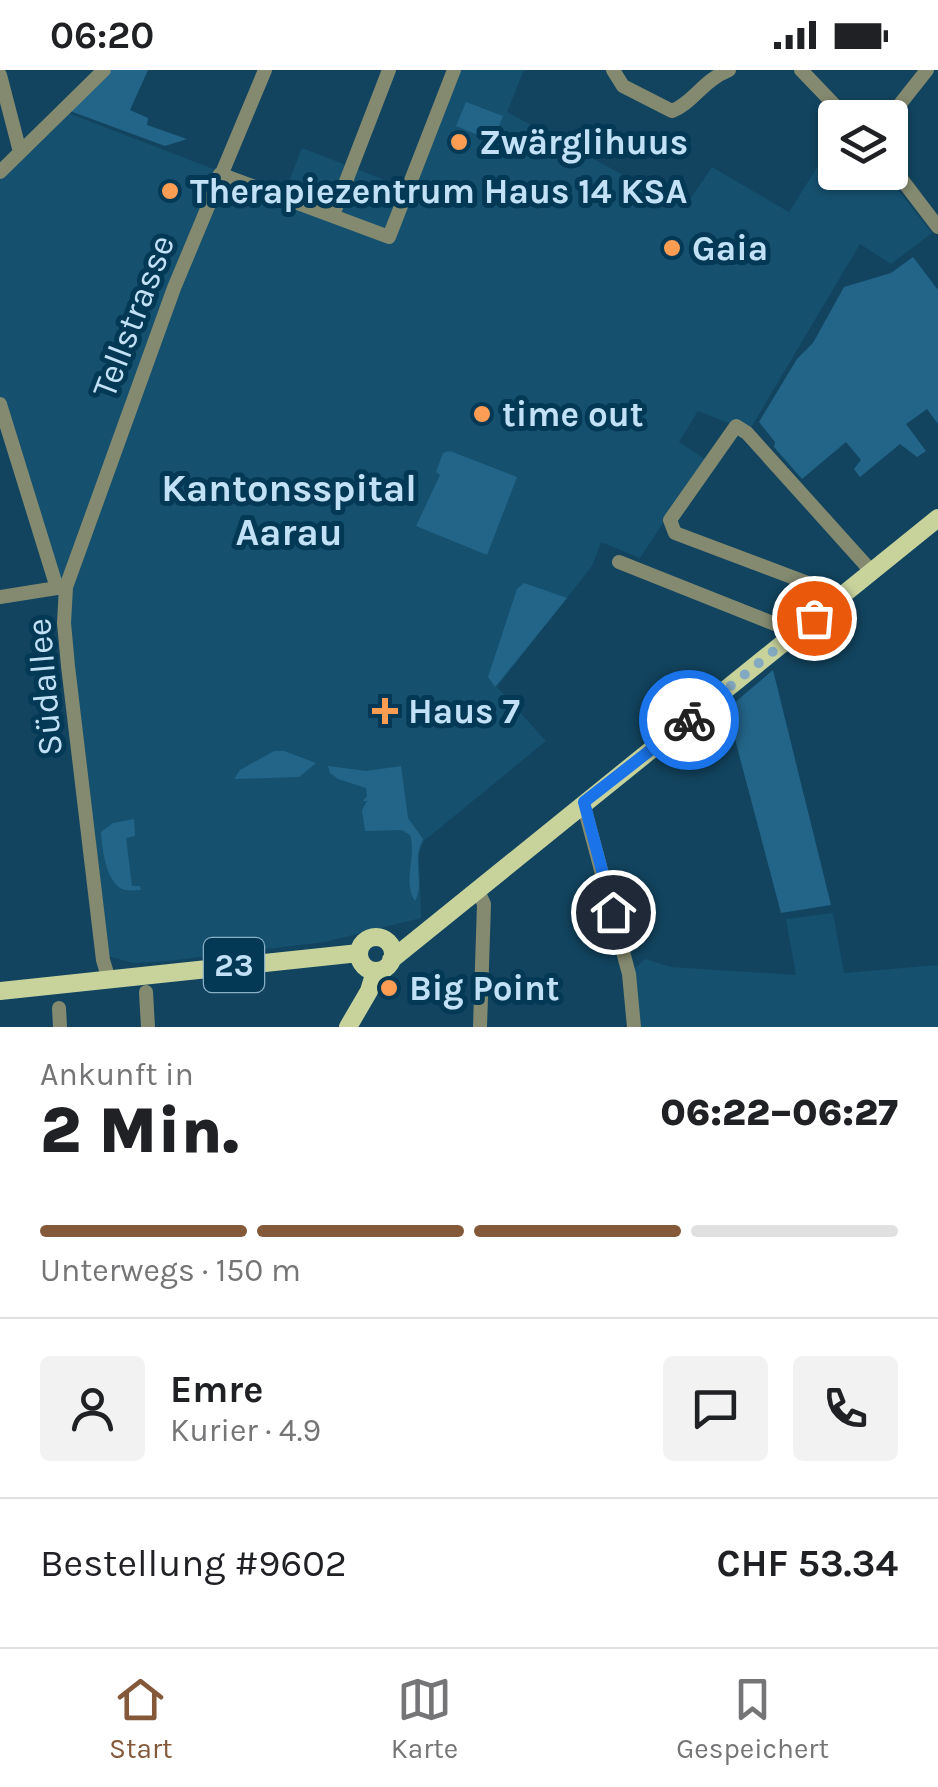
<!DOCTYPE html>
<html lang="de">
<meta charset="utf-8">
<style>
:root{--surface:#fff;--page:#f2f2f2;--text:#202124;--muted:#757577;--line:#e0e0e0;--accent:#835939}
body{margin:0;font-family:Karla,sans-serif;background:var(--page);color:var(--text);height:100vh;display:flex;flex-direction:column;font-size:38px;white-space:nowrap}
*{box-sizing:border-box;margin:0}
p{font-size:32px;color:var(--muted)}
.icon{flex:none;width:55px;height:55px;fill:none;stroke:currentColor;stroke-width:2;stroke-linecap:round;stroke-linejoin:round}
.map{position:relative;height:957px;overflow:hidden}
.side{display:flex;flex-direction:column;background:var(--surface);flex:1}
.side>*{flex:none}
.fabs{position:absolute;left:818px;top:30px;display:grid;gap:20px}
.fabs a{display:grid;place-items:center;width:90px;height:90px;border-radius:10px;background:var(--surface);box-shadow:0 2px 8px #0004;font-size:50px}
.pin{position:absolute;display:grid;place-items:center;width:85px;height:85px;color:#fff;margin:-42px;border:5px solid #fff;border-radius:50%;box-shadow:0 2px 10px #0007}
.courier{position:absolute;display:grid;place-items:center;width:100px;height:100px;margin:-50px;border:8px solid #1a73e8;border-radius:50%;background:#fff;color:#222;box-shadow:0 2px 12px #0007}
.head em{font-style:normal;font-weight:800}
.head div{display:flex;flex-direction:column-reverse}
.head{display:flex;align-items:center;justify-content:space-between;height:170px;padding:0 40px}
h1{font-size:65px;font-weight:800;line-height:75px}
.bar{display:grid;grid-template-columns:repeat(4,1fr);gap:15px 10px;align-content:center;height:120px;padding:0 40px}
.bar i{height:12px;border-radius:8px;background:var(--line)}
.bar .current{background:var(--accent)}
.bar p{grid-column:span 4}
.line{display:flex;align-items:center;gap:25px;padding:0 40px;border-top:2px solid var(--line)}
.line div{flex:1}
.round{display:grid;place-items:center;flex:none;width:105px;height:105px;border-radius:10px;background:var(--page)}
.status{display:flex;justify-content:space-between;align-items:center;height:70px;padding:0 50px;background:var(--surface);direction:ltr}
.status svg{height:28px;fill:currentColor}
.menu{display:flex;justify-content:space-around;align-items:center;height:140px;border-top:2px solid var(--line);background:var(--surface);font-size:28px;color:var(--muted)}
.menu a{display:grid;justify-items:center;gap:5px}
.menu .current{color:var(--accent)}
.map>svg:first-child{display:block}
.built{fill:#15506e}
.green{fill:#236589}
.lines{fill:none;stroke-linecap:round;stroke-linejoin:round}
.minor{stroke:#848a6f;stroke-width:14}
.major{stroke:#c8d39c;stroke-width:18}
.done{stroke:#84aac1;stroke-width:10;stroke-dasharray:0 18}
.route{stroke:#1a73e8;stroke-width:12}
.poi-dot{fill:#fc9d53;stroke:#033954;stroke-width:4}
.labels{text-anchor:middle;stroke-width:10;stroke-linejoin:round;paint-order:stroke}
.shield{fill:#033954;stroke:#89afc5;stroke-width:2.5}
.shield-label{font-size:32px;font-weight:bold;fill:#c2e1f6}
.poi-label{font-size:35px;font-weight:bold;fill:#c2e1f6;stroke:#033954;text-anchor:start}
.street-label{font-size:35px;fill:#c2e1f6;stroke:#033954}
.neighbourhood-label{font-size:38px;font-weight:bold;fill:#c2e1f6;stroke:#033954}
</style>
<div class="status"><b>06:20</b><svg viewBox="0 0 49 12"><path d="M0 12V9h3v3zM5 12V6h3v6zM10 12V3h3v9zM15 12V0h3v12zM26 1h20v11H26zM47 4h2v5h-2z"/></svg></div>
<div class="map">
<svg width="938" height="957" viewBox="0 0 938 957">
<rect width="100%" height="100%" fill="#12445f"/>
<!-- built -->
<path class="built" d="M454 0H524L507 42 684 138 712 97 789 142 835 69V102L884 103 932 163 891 194 860 174 749 361 698 341 679 372 705 389 640 488 601 472 592 496 497 617 546 671 424 771 419 783 421 848 325 872 168 891 134 893 103 885 64 553 49 490 0 334V102L63 41 283 126 302 78 408 119Z
M833 843 844 903 938 895V957H634L629 904 645 889 671 897 796 905 786 849Z"/>
<!-- green -->
<path class="green" d="M112 0H148L130 40 148 48 147 55 187 69 165 76 70 41Z
M466 32 503 46 493 71 456 56Z
M913 187 938 220V354L927 339 906 354 926 381 917 387 900 374 860 407 854 399 861 390 846 372 802 409 774 377 775 372 759 352 797 289 813 273 844 217 891 203Z
M450 381 517 407 487 485 416 456 440 405 436 402 443 383Z
M524 513 567 528 495 617 488 607 517 519Z
M773 600 831 835 781 843 727 639Z
M274 681H284L316 693 299 707 234 709 240 700Z
M328 696 366 701 401 696 408 748 423 769C411 792 425 813 415 831 402 810 417 787 410 765L402 760 365 761 362 740 367 731H363L367 726 366 718 338 709 330 703Z
M134 749 135 766 126 768 132 816H140L141 820C135 820 130 821 125 820 106 815 102 778 101 762L113 753Z"/>
<g class="lines">
<!-- minor -->
<path class="minor" d="M613 0 623 16 672 41C694 32 702 11 729 0
M801 0 847 48
M0 5 20 82
M889 48 927 0
M890 94 938 157
M0 102 104 0
M220 104 389 167 454 0
M333 145 389 0
M0 334 57 518
M619 492 780 556 790 567
M0 527 63 517
M838 529 829 521 675 463 670 450 736 356 747 363 872 502
M583 733 629 904 634 957
M477 819 484 834 480 957
M109 910 103 890 68 596 64 553 66 517 174 218 265 0
M146 922 148 957
M59 938 60 957"/>
<!-- major -->
<path class="major" d="M359 884a17 17 0 1 1 34 0a17 17 0 1 1-34 0Z
M391 890 938 448
M0 921 359 883
M348 957 369 921 375 901"/>
</g>
<g class="lines">
<!-- done -->
<path class="done" d="M689 650 814 548"/>
<!-- route -->
<path class="route" d="M613 842 584 732 689 650"/>
</g>
<!-- markers -->
<g class="poi-dot">
<circle cx="459" cy="72" r="10"/>
<circle cx="170" cy="121" r="10"/>
<circle cx="672" cy="178" r="10"/>
<circle cx="482" cy="344" r="10"/>
<path d="M380 626h10v10h10v10h-10v10h-10v-10h-10v-10h10z"/>
<circle cx="389" cy="918" r="10"/>
</g>
<g class="labels">
<!-- shield labels -->
<rect class="shield" x="204" y="868" width="60" height="54" rx="8"/>
<g class="shield-label">
<text x="234" y="906">23</text>
</g>
<!-- poi labels -->
<g class="poi-label">
<text x="479" y="84">Zwärglihuus</text>
<text x="190" y="133">Therapiezentrum Haus 14 KSA</text>
<text x="692" y="190">Gaia</text>
<text x="502" y="356">time out</text>
<text x="408" y="653">Haus 7</text>
<text x="409" y="930">Big Point</text>
</g>
<!-- street labels -->
<g class="street-label">
<text transform="translate(133 246) rotate(-69)" y="12">Tellstrasse</text>
<text transform="translate(44 617) rotate(-95)" y="12">Südallee</text>
</g>
<!-- neighbourhood labels -->
<g class="neighbourhood-label">
<text x="289" y="431">Kantonsspital<tspan x="289" dy="44">Aarau</tspan></text>
</g>
</g>
</svg>
<div class="fabs">
<a><svg class="icon" aria-label="layers" viewBox="0 0 24 24"><path d="M12 4l9 5-9 5-9-5zM3 14l9 5 9-5"/></svg></a>
</div>
<div class="pin" style="left:814px;top:548px;background:#ea580c"><svg class="icon" aria-label="bag" viewBox="0 0 24 24"><path d="M5 8h14l-1 12H6zM9 8a3 3 0 0 1 6 0"/></svg></div>
<div class="pin" style="left:613px;top:842px;background:#1f2937"><svg class="icon" aria-label="home" viewBox="0 0 24 24"><path d="M3 11l9-7 9 7M6 9v11h12V9"/></svg></div>
<div class="courier" style="left:689px;top:650px"><svg class="icon" aria-label="bike" viewBox="0 0 24 24"><circle cx="6" cy="16" r="4"/><circle cx="18" cy="16" r="4"/><path d="M6 16l4-8h5l3 8M10 8l3 8H6M13 5h3"/></svg></div>
</div>
<section class="side">
<div class="head"><div><h1>2 Min.</h1><p>Ankunft in</p></div><em>06:22–06:27</em></div>
<div class="bar"><i class="current"></i><i class="current"></i><i class="current"></i><i></i><p>Unterwegs · 150 m</p></div>
<div class="line" style="height:180px"><a class="round"><svg class="icon" aria-label="person" viewBox="0 0 24 24"><circle cx="12" cy="8" r="4"/><path d="M4 21q1-7 8-7t8 7"/></svg></a><div><b>Emre</b><p>Kurier · 4.9</p></div><a class="round"><svg class="icon" aria-label="chat" viewBox="0 0 24 24"><path d="M4 5h16v11H9l-5 4z"/></svg></a><a class="round"><svg class="icon" aria-label="phone" viewBox="0 0 24 24"><path d="M5 4h4l2 5-3 2q2 4 5 5l2-3 5 2v4C11 20 4 13 5 4z"/></svg></a></div>
<div class="line" style="height:130px"><div>Bestellung #9602</div><b>CHF 53.34</b></div>
</section>
<nav class="menu">
<a class="current"><svg class="icon" aria-label="home" viewBox="0 0 24 24"><path d="M3 11l9-7 9 7M6 9v11h12V9"/></svg>Start</a>
<a><svg class="icon" aria-label="map" viewBox="0 0 24 24"><path d="M3 6l6-2 6 2 6-2v14l-6 2-6-2-6 2zM9 4v14M15 6v14"/></svg>Karte</a>
<a><svg class="icon" aria-label="saved" viewBox="0 0 24 24"><path d="M7 4h10v16l-5-4-5 4z"/></svg>Gespeichert</a>
</nav>
